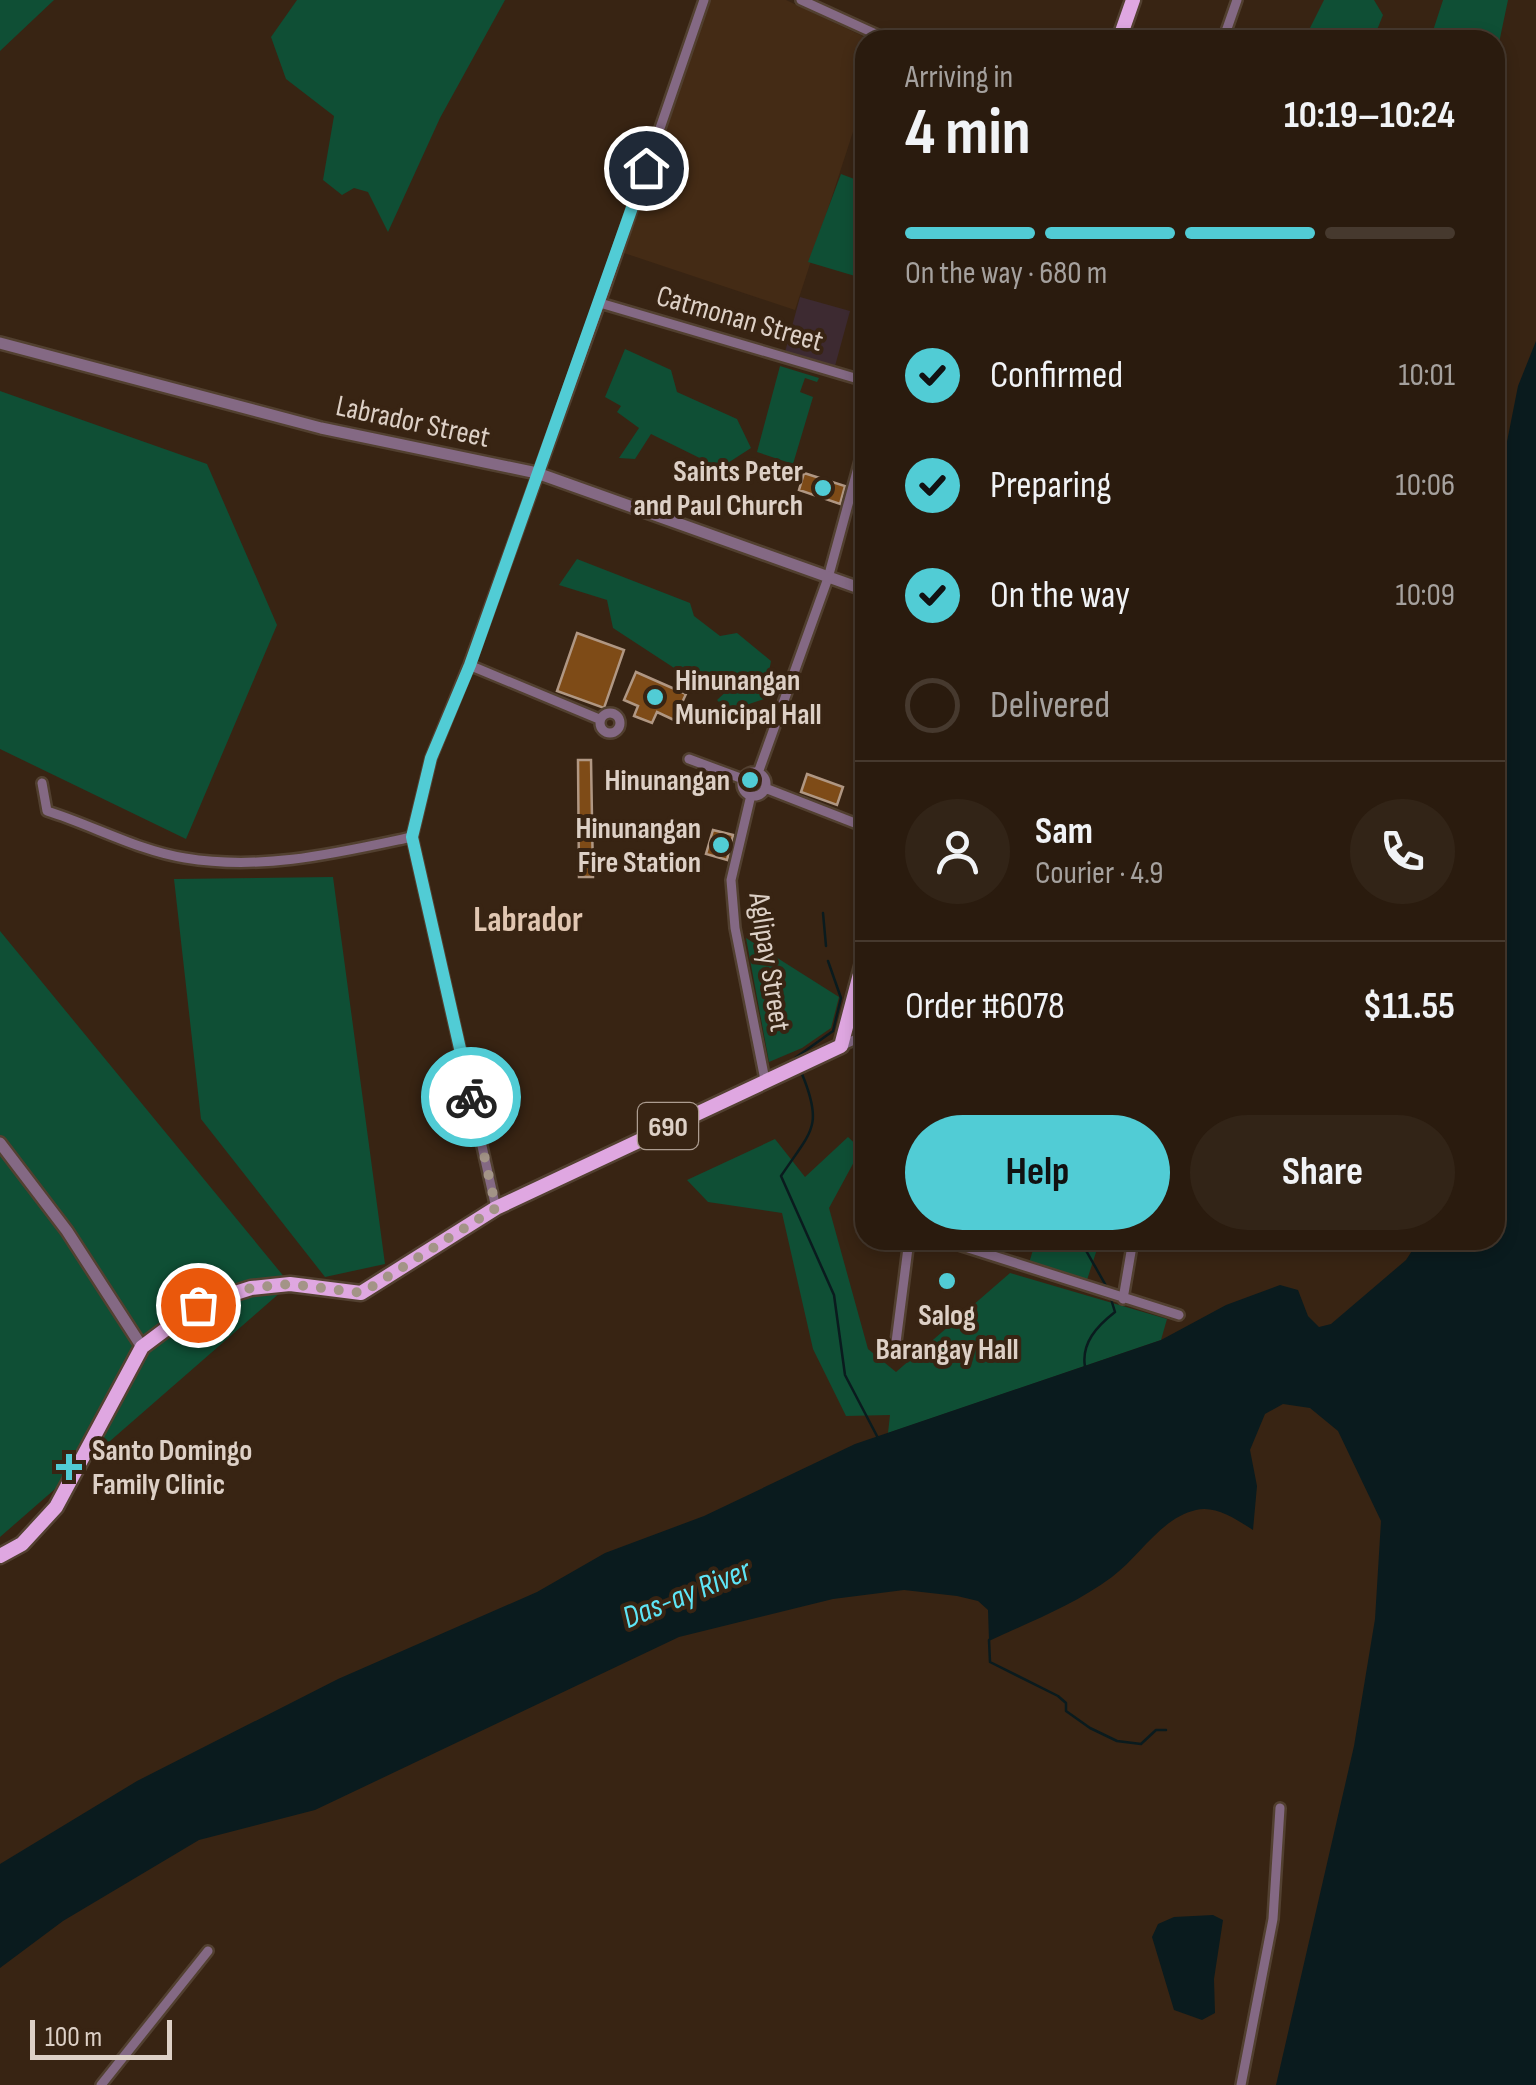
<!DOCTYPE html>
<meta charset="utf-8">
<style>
:root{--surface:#2a1b0e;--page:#322417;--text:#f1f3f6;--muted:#a5a19e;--line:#46392e;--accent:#51ccd5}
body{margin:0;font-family:"Sofia Sans Condensed",sans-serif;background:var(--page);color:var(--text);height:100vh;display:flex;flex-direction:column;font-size:38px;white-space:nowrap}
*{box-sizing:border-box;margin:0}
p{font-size:32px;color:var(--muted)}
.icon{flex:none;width:55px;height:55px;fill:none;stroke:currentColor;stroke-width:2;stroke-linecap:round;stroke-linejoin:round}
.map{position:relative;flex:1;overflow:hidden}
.details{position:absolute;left:855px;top:30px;width:650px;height:1220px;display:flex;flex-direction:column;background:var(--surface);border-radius:30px;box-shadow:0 5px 15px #0003,0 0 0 2px var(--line)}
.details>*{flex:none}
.scale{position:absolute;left:30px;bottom:25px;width:142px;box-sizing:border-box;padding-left:10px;border:5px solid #ddd0c6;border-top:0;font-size:28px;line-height:35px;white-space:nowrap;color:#ddd0c6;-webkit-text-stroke:8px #382413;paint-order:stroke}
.pin{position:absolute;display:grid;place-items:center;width:85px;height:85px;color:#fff;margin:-42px;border:5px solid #fff;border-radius:50%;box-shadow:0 2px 10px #0007}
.courier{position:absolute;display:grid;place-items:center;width:100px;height:100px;margin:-50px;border:8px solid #51ccd5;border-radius:50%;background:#fff;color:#222;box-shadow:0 2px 12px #0007}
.headline em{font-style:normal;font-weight:700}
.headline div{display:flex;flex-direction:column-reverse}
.headline{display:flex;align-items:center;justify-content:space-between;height:170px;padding:0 50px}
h1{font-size:65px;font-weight:700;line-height:75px}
.bar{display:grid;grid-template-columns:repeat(4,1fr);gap:15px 10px;align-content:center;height:120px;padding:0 50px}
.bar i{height:12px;border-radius:8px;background:var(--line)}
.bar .current{background:var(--accent)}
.bar p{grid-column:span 4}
.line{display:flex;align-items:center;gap:25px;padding:0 50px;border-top:2px solid var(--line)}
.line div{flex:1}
.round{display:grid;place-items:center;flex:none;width:105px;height:105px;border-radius:52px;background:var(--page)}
ol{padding:0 50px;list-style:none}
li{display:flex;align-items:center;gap:30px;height:110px}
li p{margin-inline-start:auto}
li .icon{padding:10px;border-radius:50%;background:var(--accent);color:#111;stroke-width:4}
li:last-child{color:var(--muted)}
li i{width:55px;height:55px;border:5px solid var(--line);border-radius:50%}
.primary-button{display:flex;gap:20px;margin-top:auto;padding:20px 50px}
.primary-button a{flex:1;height:115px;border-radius:60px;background:var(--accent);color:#111;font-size:40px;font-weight:700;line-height:115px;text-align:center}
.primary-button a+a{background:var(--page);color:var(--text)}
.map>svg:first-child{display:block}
.built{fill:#442b15}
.medical{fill:#3d2a31}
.green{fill:#0f4f35}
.water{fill:#0a1b1e}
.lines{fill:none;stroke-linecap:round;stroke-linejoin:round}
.stream{stroke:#0a1b1e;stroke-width:2.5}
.building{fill:#7e4b17;stroke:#b09783;stroke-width:2.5}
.minor-casing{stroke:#524030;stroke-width:14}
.tertiary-casing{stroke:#524030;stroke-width:16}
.primary-casing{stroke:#524030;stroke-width:19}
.minor{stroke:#846984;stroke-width:9}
.tertiary{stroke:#846984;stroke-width:11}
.primary{stroke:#dfa7e1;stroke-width:14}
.done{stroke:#a39487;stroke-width:10;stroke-dasharray:0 18}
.route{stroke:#51ccd5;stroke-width:12}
.poi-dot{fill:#51ccd5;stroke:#382413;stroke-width:4}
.labels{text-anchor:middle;stroke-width:8;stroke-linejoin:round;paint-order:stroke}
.shield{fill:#382413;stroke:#ac9c90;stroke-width:2.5}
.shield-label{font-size:28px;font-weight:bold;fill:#ddd0c6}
.street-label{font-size:30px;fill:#ddd0c6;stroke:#382413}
.poi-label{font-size:30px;font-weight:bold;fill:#ddd0c6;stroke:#382413;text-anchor:end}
.water-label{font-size:32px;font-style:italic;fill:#5ee5f6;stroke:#382413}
.quarter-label{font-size:35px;font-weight:bold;fill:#e1c7b2;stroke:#382413}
</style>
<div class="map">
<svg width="1536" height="2085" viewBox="0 0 1536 2085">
<rect width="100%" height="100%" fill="#382413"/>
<!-- built -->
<path class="built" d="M711 0H786L871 40H865V95L795 310 624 253Z"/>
<!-- medical -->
<path class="medical" d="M800 297 850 311 835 366 785 352Z"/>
<!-- green -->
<path class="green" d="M0 0H54L0 51Z
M297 0H505L440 118 388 232 368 192 354 188 342 195 323 180 334 116 286 79 271 37Z
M1324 0H1374L1383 15 1373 40H1304Z
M1443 0H1508L1495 62V40H1430Z
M841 174 865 183V279L808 262Z
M625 349 671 370 677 392 737 419 751 448 720 468 651 434 635 459 619 458 639 428 617 412 621 406 605 397Z
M780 366 819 378 817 382 805 378 800 392 813 397 793 464 757 452Z
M0 391 207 464 277 625 186 839 0 749Z
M577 559 690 603 694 616 720 636 737 633 771 661 764 699 728 711 717 700 732 686 691 679 613 628 607 600 559 585Z
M333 877 385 1264 325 1277 201 1119 174 879Z
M0 931 290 1284 0 1537Z
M746 938 839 997 831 1028 802 1048 769 1062Z
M848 1137 861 1149 829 1208 868 1349 896 1372 1010 1273 1167 1319 1161 1340 888 1433 890 1415 846 1416 813 1349 782 1213 708 1202 687 1180 775 1139 805 1177Z
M1036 1240H1100L1087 1280 1029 1263Z"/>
<!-- water -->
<path class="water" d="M1536 341V2085H1276L1354 1746 1375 1619 1381 1521 1338 1431 1310 1408 1283 1404 1265 1414 1250 1450 1257 1486 1253 1530C1237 1520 1216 1505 1196 1510 1161 1518 1140 1556 1112 1577 1074 1605 1032 1621 989 1641L988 1610 978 1601 957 1596 904 1590 833 1599 679 1637 315 1810 199 1840 63 1921 0 1968V1864L137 1781 338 1679 537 1592 605 1553 704 1516 855 1444 1161 1340 1226 1305 1280 1285 1298 1290 1308 1316 1319 1327 1331 1324 1406 1260 1419 1240H1495V502L1518 386Z
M1213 1915 1223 1920 1214 1979 1215 2013 1202 2020 1174 2010 1152 1937 1158 1924 1174 1917Z"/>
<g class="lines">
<!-- stream -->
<path class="stream" d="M823 913 826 946
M795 1058 833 1031 841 998 828 961
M802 1074C824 1127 811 1131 781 1176L834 1295 845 1375 878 1438
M1080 1240 1109 1291
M1085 1367C1081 1343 1097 1326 1115 1312L1111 1299
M989 1640 990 1662 1058 1696 1066 1703V1711L1090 1728 1117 1741 1141 1744 1156 1730H1166"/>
</g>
<!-- building -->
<path class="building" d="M804 473 845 486 840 504 799 490Z
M577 633 624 650 604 708 557 691Z
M636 672 686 694 674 720 657 712 652 723 634 716 638 706 624 700Z
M578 760H591L593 877H579Z
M807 774 843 787 837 805 801 792Z
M713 830 733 835 727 860 706 854Z"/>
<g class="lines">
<defs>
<path id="minor" d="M801 0 889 40
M1223 40 1237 0
M600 303 865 381
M469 665 599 719
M600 723a10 10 0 1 1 20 0a10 10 0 1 1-20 0Z
M689 759 743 779
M742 784a12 12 0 1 1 24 0a12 12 0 1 1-24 0Z
M758 773 828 578 865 442
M42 783 47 811C92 825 139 851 185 858 263 871 337 853 412 837
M765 788 865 827
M751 795 731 880 735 928 765 1080
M841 1046 865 1035
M496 1208 412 837 431 758 469 665 600 303 704 0
M943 1240 1179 1315
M1123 1299 1133 1240
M895 1350 909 1240
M101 2085 208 1951
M1241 2085 1273 1919 1280 1808"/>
<path id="tertiary" d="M0 343 321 428 537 473 865 590
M0 1143 67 1231 142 1347"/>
<path id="primary" d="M1119 40 1133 0
M0 1556 22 1544 56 1507 142 1347 198 1305 251 1288 290 1284 361 1293 496 1208 841 1046 865 955"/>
</defs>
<!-- minor casing -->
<use href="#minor" class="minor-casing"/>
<!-- tertiary casing -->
<use href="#tertiary" class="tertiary-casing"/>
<!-- primary casing -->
<use href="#primary" class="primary-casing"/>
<!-- minor -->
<use href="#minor" class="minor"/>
<!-- tertiary -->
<use href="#tertiary" class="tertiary"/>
<!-- primary -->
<use href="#primary" class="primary"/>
</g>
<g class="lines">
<!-- done -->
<path class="done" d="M198 1305 251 1288 290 1284 362 1293 496 1208 471 1097"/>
<!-- route -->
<path class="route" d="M471 1097 412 837 431 758 470 665 646 168"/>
</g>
<!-- markers -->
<g class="poi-dot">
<circle cx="823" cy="488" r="10"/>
<circle cx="655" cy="697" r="10"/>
<circle cx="750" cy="780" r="10"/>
<circle cx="721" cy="845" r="10"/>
<circle cx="947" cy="1281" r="10"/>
<path d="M64 1452h10v10h10v10h-10v10h-10v-10h-10v-10h10z"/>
</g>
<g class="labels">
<!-- shield labels -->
<rect class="shield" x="638" y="1103" width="60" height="46" rx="8"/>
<g class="shield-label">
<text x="668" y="1136">690</text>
</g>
<!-- street labels -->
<g class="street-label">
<text transform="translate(740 318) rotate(16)" y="10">Catmonan Street</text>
<text transform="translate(413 421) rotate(12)" y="10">Labrador Street</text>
<text transform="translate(770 962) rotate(81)" y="10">Aglipay Street</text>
</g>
<!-- poi labels -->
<g class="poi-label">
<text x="803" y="481">Saints Peter<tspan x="803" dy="34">and Paul Church</tspan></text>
<text x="675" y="690" text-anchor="start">Hinunangan<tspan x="675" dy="34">Municipal Hall</tspan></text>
<text x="730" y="790">Hinunangan</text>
<text x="701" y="838">Hinunangan<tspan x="701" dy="34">Fire Station</tspan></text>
<text x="947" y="1325" text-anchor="middle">Salog<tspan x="947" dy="34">Barangay Hall</tspan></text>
<text x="92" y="1460" text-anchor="start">Santo Domingo<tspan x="92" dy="34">Family Clinic</tspan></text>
</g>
<!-- water labels -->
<g class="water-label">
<text transform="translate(686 1593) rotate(-22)" y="11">Das-ay River</text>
</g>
<!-- quarter labels -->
<g class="quarter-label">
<text x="528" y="931">Labrador</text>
</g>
</g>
</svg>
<div class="scale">100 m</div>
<div class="pin" style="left:198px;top:1305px;background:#ea580c"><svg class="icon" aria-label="bag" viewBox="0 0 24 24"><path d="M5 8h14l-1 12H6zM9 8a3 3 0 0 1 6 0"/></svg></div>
<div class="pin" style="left:646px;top:168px;background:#1f2937"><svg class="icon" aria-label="home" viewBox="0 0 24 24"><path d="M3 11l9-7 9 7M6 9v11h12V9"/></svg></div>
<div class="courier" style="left:471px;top:1097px"><svg class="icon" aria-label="bike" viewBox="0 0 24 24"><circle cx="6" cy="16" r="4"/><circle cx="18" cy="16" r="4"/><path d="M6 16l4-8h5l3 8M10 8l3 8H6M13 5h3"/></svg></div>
<section class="details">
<div class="headline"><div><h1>4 min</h1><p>Arriving in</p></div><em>10:19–10:24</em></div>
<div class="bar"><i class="current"></i><i class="current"></i><i class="current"></i><i></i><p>On the way · 680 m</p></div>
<ol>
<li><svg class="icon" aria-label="check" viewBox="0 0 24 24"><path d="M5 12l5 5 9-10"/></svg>Confirmed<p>10:01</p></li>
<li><svg class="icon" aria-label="check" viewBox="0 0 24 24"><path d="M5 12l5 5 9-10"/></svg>Preparing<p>10:06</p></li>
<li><svg class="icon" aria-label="check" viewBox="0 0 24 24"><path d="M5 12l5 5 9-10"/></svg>On the way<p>10:09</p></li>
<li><i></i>Delivered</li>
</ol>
<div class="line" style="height:180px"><a class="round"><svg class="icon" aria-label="person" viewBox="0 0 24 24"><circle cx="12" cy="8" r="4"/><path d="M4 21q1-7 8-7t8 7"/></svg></a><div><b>Sam</b><p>Courier · 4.9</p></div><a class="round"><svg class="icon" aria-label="phone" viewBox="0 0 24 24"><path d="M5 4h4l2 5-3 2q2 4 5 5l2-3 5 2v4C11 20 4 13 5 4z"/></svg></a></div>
<div class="line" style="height:130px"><div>Order #6078</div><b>$11.55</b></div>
<div class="primary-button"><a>Help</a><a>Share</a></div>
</section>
</div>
